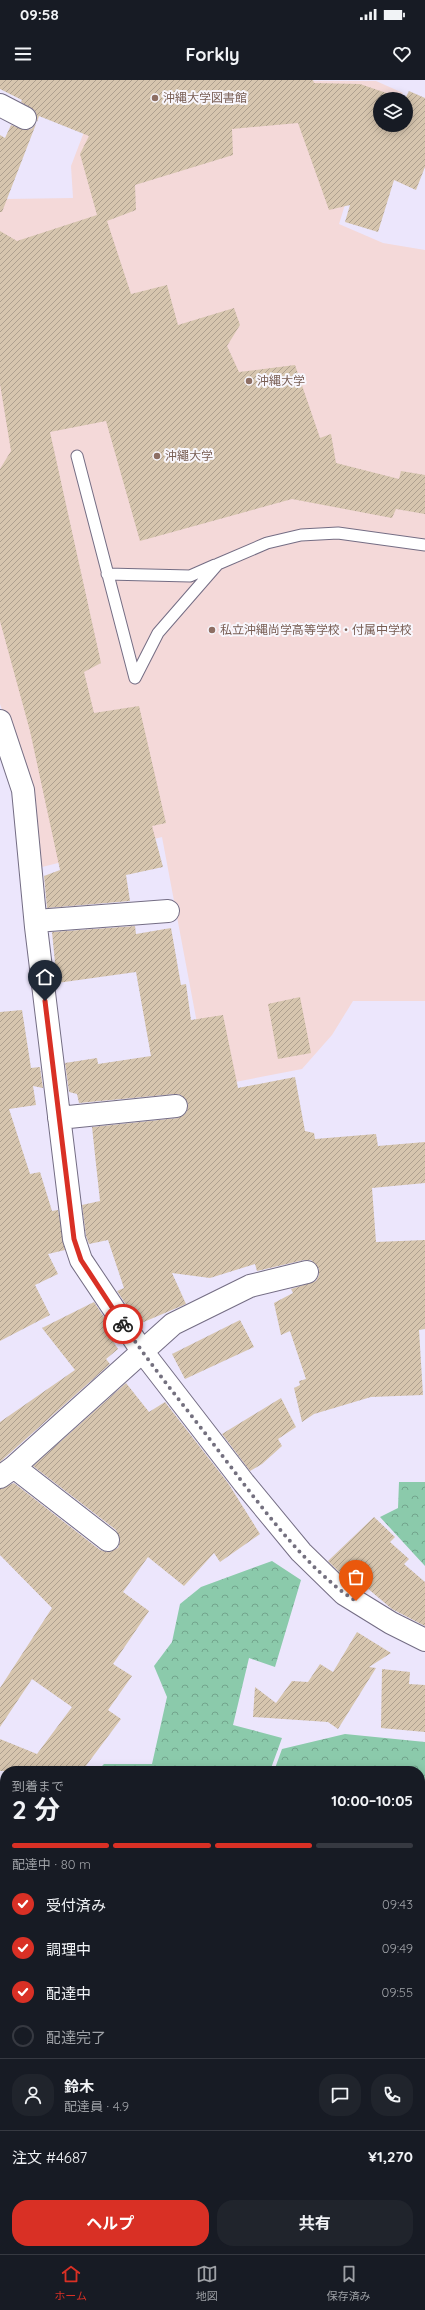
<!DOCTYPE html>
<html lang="ja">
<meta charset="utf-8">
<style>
:root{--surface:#171b24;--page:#20242c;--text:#f1f3f6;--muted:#9ea1a6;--line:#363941;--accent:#d93025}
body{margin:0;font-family:Quicksand,"Noto Sans JP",sans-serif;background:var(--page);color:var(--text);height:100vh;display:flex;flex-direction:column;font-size:15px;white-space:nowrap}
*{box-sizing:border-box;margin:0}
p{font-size:13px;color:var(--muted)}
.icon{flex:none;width:22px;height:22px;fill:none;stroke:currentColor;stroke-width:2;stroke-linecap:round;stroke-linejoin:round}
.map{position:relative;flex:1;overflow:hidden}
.drawer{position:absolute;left:0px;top:1686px;width:425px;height:488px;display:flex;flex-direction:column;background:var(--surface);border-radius:16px 16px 0 0;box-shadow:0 2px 10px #0003}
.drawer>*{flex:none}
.controls{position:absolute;left:373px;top:12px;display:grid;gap:8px}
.controls a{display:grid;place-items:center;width:40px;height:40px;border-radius:50%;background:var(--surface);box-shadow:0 2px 10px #0003;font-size:20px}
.pin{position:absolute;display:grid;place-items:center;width:34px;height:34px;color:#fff;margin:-41px -17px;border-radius:50% 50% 50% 0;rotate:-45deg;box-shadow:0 0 4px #0007}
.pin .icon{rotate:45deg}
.courier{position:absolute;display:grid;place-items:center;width:40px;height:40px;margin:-20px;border:3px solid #d93025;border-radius:50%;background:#fff;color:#222;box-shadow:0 1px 5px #0007}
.overview em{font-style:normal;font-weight:700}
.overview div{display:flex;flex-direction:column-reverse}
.overview{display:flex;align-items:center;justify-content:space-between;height:68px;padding:0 12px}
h1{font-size:26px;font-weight:700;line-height:30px}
.bar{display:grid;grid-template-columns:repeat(4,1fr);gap:6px 4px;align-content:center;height:48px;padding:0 12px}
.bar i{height:5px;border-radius:3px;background:var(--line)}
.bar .on{background:var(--accent)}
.bar p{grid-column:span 4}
.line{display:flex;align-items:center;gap:10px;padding:0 12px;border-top:1px solid var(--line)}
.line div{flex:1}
.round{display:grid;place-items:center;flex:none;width:42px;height:42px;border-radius:16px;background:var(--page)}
ol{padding:0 12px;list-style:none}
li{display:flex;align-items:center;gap:12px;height:44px}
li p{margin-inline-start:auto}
li .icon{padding:4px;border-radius:50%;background:var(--accent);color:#fff;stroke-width:4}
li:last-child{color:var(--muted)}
li i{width:22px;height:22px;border:2px solid var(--line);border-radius:50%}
.action{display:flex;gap:8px;margin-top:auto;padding:8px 12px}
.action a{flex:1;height:46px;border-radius:16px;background:var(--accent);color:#fff;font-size:16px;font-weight:700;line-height:46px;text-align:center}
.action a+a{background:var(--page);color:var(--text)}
.status{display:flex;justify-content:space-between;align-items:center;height:28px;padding:0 20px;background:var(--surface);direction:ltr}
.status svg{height:11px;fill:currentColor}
header{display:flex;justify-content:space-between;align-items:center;height:52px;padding:0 12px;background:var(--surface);font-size:18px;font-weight:700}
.tabs{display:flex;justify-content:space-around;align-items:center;height:56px;border-top:1px solid var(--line);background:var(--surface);font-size:11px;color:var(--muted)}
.tabs a{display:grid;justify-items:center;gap:2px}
.tabs .on{color:var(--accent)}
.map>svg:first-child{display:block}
.education{fill:#f4d9d9}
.forest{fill:url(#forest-crowns)}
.building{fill:url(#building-hatch)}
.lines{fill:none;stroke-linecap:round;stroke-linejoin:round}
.service-casing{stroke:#746d84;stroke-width:13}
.minor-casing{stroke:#746d84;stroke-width:24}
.tertiary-casing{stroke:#746d84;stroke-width:24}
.secondary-casing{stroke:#746d84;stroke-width:24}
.path{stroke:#9490a0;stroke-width:2.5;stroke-dasharray:3 3;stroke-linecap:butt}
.service{stroke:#fff;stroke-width:11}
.minor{stroke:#fff;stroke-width:22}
.tertiary{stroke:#fff;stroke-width:22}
.secondary{stroke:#fff;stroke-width:22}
.done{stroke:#74707f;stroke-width:4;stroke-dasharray:0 7.2}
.route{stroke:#d93025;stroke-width:5}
.education-dot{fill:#8d6e63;stroke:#f8f6fc;stroke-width:1.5}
.labels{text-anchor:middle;stroke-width:4;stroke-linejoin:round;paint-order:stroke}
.education-label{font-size:12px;fill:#785e54;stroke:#f8f6fc;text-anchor:start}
</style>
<div class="status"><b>09:58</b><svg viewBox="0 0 49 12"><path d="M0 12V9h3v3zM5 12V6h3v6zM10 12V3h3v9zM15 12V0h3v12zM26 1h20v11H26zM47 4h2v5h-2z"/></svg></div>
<header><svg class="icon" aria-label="menu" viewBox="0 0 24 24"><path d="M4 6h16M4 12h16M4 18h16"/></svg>Forkly<svg class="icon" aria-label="heart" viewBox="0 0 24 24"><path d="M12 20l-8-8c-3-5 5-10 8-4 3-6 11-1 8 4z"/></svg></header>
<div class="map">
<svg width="425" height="2174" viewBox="0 0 425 2174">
<defs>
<pattern id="forest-crowns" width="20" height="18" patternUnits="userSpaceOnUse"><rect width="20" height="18" fill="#8bcaab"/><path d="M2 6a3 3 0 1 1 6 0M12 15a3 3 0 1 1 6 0" fill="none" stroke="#72a48c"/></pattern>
<pattern id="building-hatch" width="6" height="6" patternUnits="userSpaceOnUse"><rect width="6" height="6" fill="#d6c5ae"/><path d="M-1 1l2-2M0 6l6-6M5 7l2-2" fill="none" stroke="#aea08f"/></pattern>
</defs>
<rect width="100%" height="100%" fill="#ece6fc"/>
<!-- education -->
<path class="education" d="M93 0 376 1 403 13 399 19H380V45L347 118 339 144 383 163 425 170V921H353L332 955 302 989 209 1007 162 757 38 788 28 704 0 624V125L6 119 73 118 71 86 102 5Z"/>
<!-- forest -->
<path class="forest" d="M399 1402H425V1486L380 1437 398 1428Z
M272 1481 301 1500 275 1587 249 1578 233 1645 282 1658 270 1691H97L104 1684H152L167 1617 154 1586 172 1562 180 1524 201 1507Z
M345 1654 425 1662V1838L420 1841V1691H274L282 1669Z
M295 2169H355V2174H293Z"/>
<!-- building -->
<path class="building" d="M0 0H313L314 3 360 4 404 19H380V45H406L405 19 409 11 425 18V87L416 110 394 100 378 152 345 142 350 125 329 130 298 43 232 49 233 75 135 105 136 130 107 141 131 214 167 205 178 245 234 228 240 245 227 266 239 292 295 285 320 358 331 354 336 383 399 399 401 391 425 395V434L396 429 392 438 292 419 140 461 106 341 50 352 101 583 84 592 94 633 139 626 166 743 152 746 163 787 126 795 130 821 47 828 44 796 60 790 30 651 0 541V389L11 371 0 304V151L17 161 97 135 80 74 89 56 39 36 37 42 35 31 21 22 22 20 0 9Z
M36 44 2 132H0V55L5 58 11 45 25 50 31 49Z
M135 846 136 854 171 848 181 905 186 904 191 940 223 935 238 1008 295 997 305 1051 314 1053 315 1059 376 1054 378 1066 425 1062V1103L372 1108 376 1162 425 1160V1249L419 1250 423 1315 371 1317 314 1334 302 1342 294 1308 300 1305 299 1301 306 1299 290 1251 281 1255 274 1223 293 1213 291 1209 316 1201 319 1195V1189L311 1180H304L257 1191 255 1184 210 1198 172 1193 186 1224 139 1244 117 1211 124 1208 108 1160 89 1164 86 1156 82 1125 100 1121 92 1047 178 1038 187 1031 188 1024 181 1015 175 1014 79 1023 77 1014 69 1012 65 983 97 978 98 984 151 976 136 892 57 903 52 852Z
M300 917 311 973 278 979 268 924Z
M22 930 31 988 40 987 43 1008 33 1006 36 1025 9 1029 30 1094 40 1092 52 1131 58 1130 65 1170 48 1174 58 1194 35 1205 50 1235 0 1261V932Z
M94 1222 115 1254 110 1256 118 1269 106 1279 110 1284 0 1382V1342L75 1290 42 1248Z
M240 1240 254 1267 185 1299 172 1274Z
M126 1303 149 1332 165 1322 228 1403 260 1454 220 1482 214 1473 184 1506 148 1477 123 1512 149 1531 113 1584 132 1596 108 1630 121 1639 82 1691H0V1659L37 1674 72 1627 32 1599 0 1647V1608L52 1528 0 1475V1409L14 1403 100 1470 107 1472 118 1468 120 1461 116 1450 33 1386Z
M281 1318 296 1347 278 1359 282 1366 262 1384 250 1391 222 1354Z
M374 1437 395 1457 390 1462 409 1479 404 1484 425 1502V1546L392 1529 354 1497 349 1502 328 1481Z
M357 1552 391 1573 369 1587 376 1588 338 1649 328 1642 253 1637 255 1607 276 1623 292 1601 308 1602 320 1584 333 1592Z
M382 1589 410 1592 409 1604 425 1605V1652L381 1648Z"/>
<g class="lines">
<defs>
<path id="service" d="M77 376 135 598 158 553 218 484 267 463 301 455 338 453 425 465
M107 494 190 496 215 485
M158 2174 159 2169"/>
<path id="minor" d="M0 25 25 38
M0 641 23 710 36 847 74 1159 81 1180 142 1271 244 1403 301 1472 344 1514 391 1543 425 1560
M36 841 168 831
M59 1038 176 1026
M14 1387 108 1460
M0 1397 14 1387 173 1244 250 1206 307 1192
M0 2076 5 2081
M0 2163 5 2159
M217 2169 232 2174"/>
<path id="tertiary" d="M0 1815 5 1824"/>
<path id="secondary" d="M420 1942H425
M420 2068H425"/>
</defs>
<!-- service casing -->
<use href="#service" class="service-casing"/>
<!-- minor casing -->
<use href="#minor" class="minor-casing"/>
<!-- tertiary casing -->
<use href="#tertiary" class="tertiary-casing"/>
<!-- secondary casing -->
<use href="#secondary" class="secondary-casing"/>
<!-- path -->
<path class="path" d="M420 1851 425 1848"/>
<!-- service -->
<use href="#service" class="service"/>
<!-- minor -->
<use href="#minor" class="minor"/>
<!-- tertiary -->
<use href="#tertiary" class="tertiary"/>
<!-- secondary -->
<use href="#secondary" class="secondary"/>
</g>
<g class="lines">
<!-- done -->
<path class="done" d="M123 1244C152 1287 186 1328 218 1370 254 1417 306 1490 356 1521"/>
<!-- route -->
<path class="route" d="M45 921 74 1159 81 1180 123 1244"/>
</g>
<!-- markers -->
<g class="education-dot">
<circle cx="155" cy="18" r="4"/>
<circle cx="249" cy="301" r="4"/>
<circle cx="157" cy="376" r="4"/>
<circle cx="212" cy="550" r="4"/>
</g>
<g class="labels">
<!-- education labels -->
<g class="education-label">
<text x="163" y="22">沖縄大学図書館</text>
<text x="257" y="305">沖縄大学</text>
<text x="165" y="380">沖繩大学</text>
<text x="220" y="554">私立沖縄尚学高等学校・付属中学校</text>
</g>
</g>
</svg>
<div class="controls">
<a><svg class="icon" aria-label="layers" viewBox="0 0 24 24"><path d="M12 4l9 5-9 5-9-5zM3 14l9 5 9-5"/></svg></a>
</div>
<div class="pin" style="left:356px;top:1521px;background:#ea580c"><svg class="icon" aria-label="bag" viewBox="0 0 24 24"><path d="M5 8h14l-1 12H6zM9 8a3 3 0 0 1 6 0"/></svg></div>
<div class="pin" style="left:45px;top:921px;background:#1f2937"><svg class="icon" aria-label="home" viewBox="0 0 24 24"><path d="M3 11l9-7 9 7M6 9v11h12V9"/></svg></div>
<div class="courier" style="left:123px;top:1244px"><svg class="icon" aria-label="bike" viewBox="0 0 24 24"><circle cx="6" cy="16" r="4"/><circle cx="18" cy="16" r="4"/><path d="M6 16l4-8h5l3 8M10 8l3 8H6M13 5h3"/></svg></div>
<section class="drawer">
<div class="overview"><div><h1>2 分</h1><p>到着まで</p></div><em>10:00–10:05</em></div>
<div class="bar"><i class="on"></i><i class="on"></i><i class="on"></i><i></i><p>配達中 · 80 m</p></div>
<ol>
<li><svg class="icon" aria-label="check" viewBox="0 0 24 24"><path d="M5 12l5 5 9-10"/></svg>受付済み<p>09:43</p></li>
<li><svg class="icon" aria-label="check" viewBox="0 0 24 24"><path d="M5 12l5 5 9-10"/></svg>調理中<p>09:49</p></li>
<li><svg class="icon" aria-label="check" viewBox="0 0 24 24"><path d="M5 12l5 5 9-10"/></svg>配達中<p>09:55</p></li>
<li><i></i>配達完了</li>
</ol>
<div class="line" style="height:72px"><a class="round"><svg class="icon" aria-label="person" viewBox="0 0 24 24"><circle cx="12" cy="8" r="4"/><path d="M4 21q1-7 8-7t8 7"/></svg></a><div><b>鈴木</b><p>配達員 · 4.9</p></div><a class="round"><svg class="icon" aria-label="chat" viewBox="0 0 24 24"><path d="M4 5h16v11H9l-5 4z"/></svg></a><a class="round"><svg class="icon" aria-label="phone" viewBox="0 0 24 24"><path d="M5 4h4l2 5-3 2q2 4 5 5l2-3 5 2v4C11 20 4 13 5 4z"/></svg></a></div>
<div class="line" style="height:52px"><div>注文 #4687</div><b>¥1,270</b></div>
<div class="action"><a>ヘルプ</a><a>共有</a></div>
</section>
</div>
<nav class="tabs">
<a class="on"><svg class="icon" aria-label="home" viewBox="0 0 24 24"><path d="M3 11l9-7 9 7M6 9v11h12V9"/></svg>ホーム</a>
<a><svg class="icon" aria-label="map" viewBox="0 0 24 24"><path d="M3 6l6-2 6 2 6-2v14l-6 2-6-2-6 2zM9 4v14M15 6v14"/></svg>地図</a>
<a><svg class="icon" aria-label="saved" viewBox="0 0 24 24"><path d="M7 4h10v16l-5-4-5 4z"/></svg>保存済み</a>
</nav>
